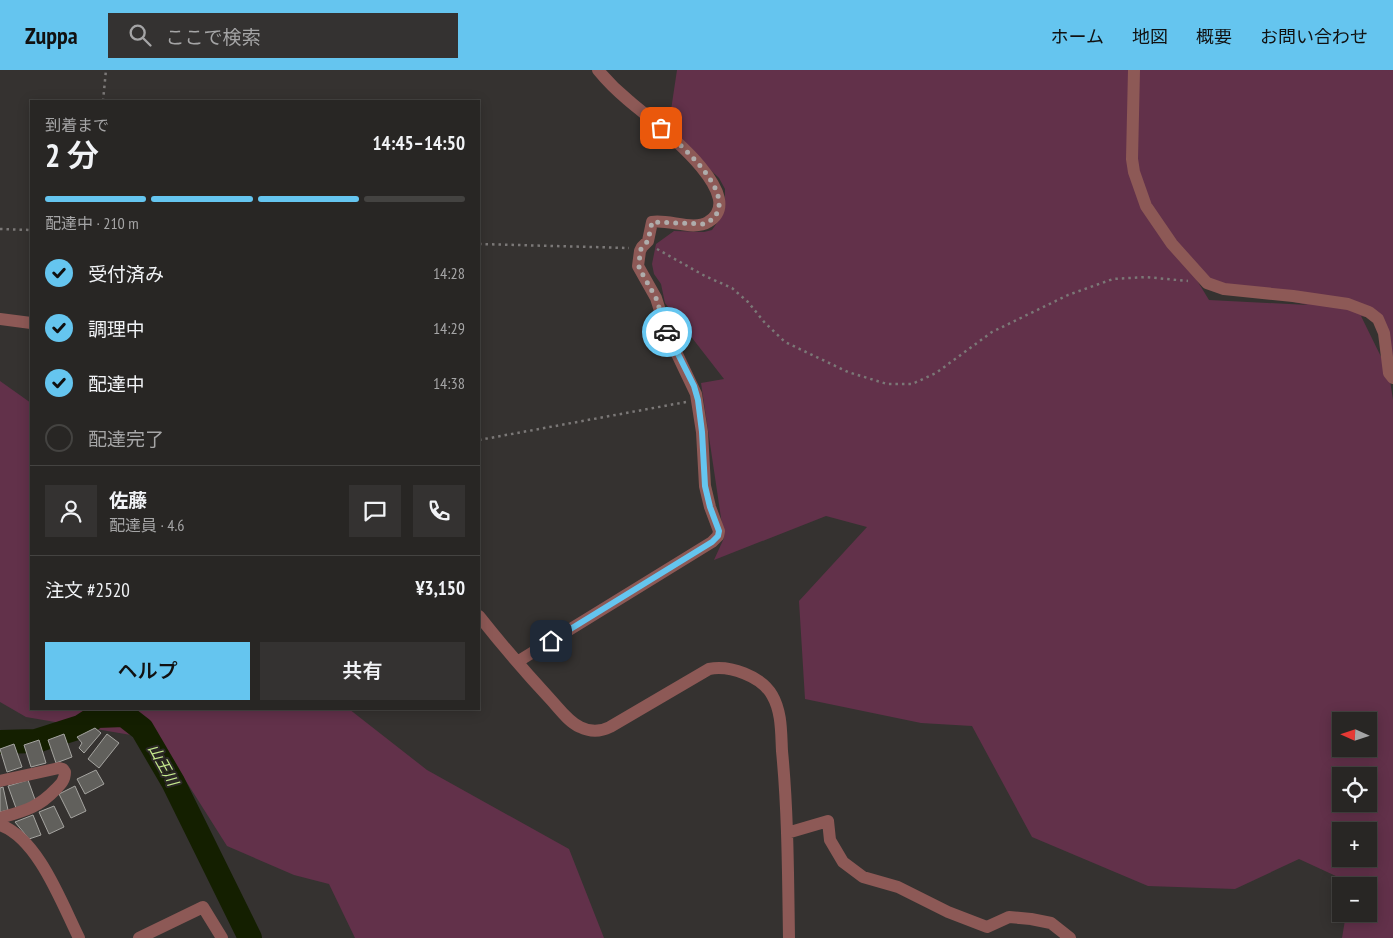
<!DOCTYPE html>
<html lang="ja">
<meta charset="utf-8">
<style>
:root{--surface:#282624;--page:#343231;--text:#f1f3f6;--muted:#a5a5a6;--line:#444341;--accent:#65c5ef}
body{margin:0;font-family:"PT Sans Narrow","Noto Sans JP",sans-serif;background:var(--page);color:var(--text);height:100vh;display:flex;flex-direction:column;font-size:19px;white-space:nowrap}
*{box-sizing:border-box;margin:0}
p{font-size:16px;color:var(--muted)}
.icon{flex:none;width:28px;height:28px;fill:none;stroke:currentColor;stroke-width:2;stroke-linecap:round;stroke-linejoin:round}
.map{position:relative;flex:1;overflow:hidden}
.details{position:absolute;left:30px;top:30px;width:450px;height:610px;display:flex;flex-direction:column;background:var(--surface);border-radius:0px;box-shadow:0 2px 12px #0003,0 0 0 1px var(--line)}
.details>*{flex:none}
.needle{width:32px;rotate:273deg}
.buttons{position:absolute;left:1332px;top:642px;display:grid;gap:10px}
.buttons a{display:grid;place-items:center;width:45px;height:45px;border-radius:0px;background:var(--surface);box-shadow:0 2px 12px #0003,0 0 0 1px var(--line);font-size:25px}
.pin{position:absolute;display:grid;place-items:center;width:42px;height:42px;color:#fff;margin:-21px;border-radius:10px;box-shadow:0 2px 8px #0006}
.courier{position:absolute;display:grid;place-items:center;width:50px;height:50px;margin:-25px;border:4px solid #65c5ef;border-radius:50%;background:#fff;color:#222;box-shadow:0 1px 6px #0007}
.overview em{font-style:normal;font-weight:600}
.overview div{display:flex;flex-direction:column-reverse}
.overview{display:flex;align-items:center;justify-content:space-between;height:85px;padding:0 15px}
h1{font-size:32px;font-weight:600;line-height:38px}
.bar{display:grid;grid-template-columns:repeat(4,1fr);gap:8px 5px;align-content:center;height:60px;padding:0 15px}
.bar i{height:6px;border-radius:4px;background:var(--line)}
.bar .current{background:var(--accent)}
.bar p{grid-column:span 4}
.line{display:flex;align-items:center;gap:12px;padding:0 15px;border-top:1px solid var(--line)}
.line div{flex:1}
.round{display:grid;place-items:center;flex:none;width:52px;height:52px;border-radius:0px;background:var(--page)}
ol{padding:0 15px;list-style:none}
li{display:flex;align-items:center;gap:15px;height:55px}
li p{margin-inline-start:auto}
li .icon{padding:5px;border-radius:50%;background:var(--accent);color:#111;stroke-width:4}
li:last-child{color:var(--muted)}
li i{width:28px;height:28px;border:2px solid var(--line);border-radius:50%}
.primary-button{display:flex;gap:10px;margin-top:auto;padding:10px 15px}
.primary-button a{flex:1;height:58px;border-radius:0px;background:var(--accent);color:#111;font-size:20px;font-weight:600;line-height:58px;text-align:center}
.primary-button a+a{background:var(--page);color:var(--text)}
header{display:flex;align-items:center;gap:30px;box-sizing:border-box;height:70px;padding:0 25px;background:var(--accent);color:#111}
header strong{font-size:24px}
nav{display:flex;gap:28px;margin-inline-start:auto;font-size:18px}
.search{width:350px;height:45px;background:var(--page);display:flex;align-items:center;gap:12px;box-sizing:border-box;padding:0 18px;border-radius:0px;color:var(--muted);font-size:19px}
.map>svg:first-child{display:block}
.green{fill:#62314a;fill-rule:evenodd}
.lines{fill:none;stroke-linecap:round;stroke-linejoin:round}
.river{stroke:#141f00;stroke-width:24}
.building{fill:#61605c;stroke:#a5a4a0}
.path{stroke:#7b7877;stroke-width:2.5;stroke-dasharray:2.5 4;stroke-linecap:butt}
.minor{stroke:#8d5956;stroke-width:12}
.done{stroke:#afadac;stroke-width:5;stroke-dasharray:0 9}
.route{stroke:#65c5ef;stroke-width:6}
.labels{text-anchor:middle;stroke-width:4;stroke-linejoin:round;paint-order:stroke}
.water-label{font-size:15px;font-style:italic;fill:#c7ec8f;stroke:#2b2826}
</style>
<header>
<strong>Zuppa</strong>
<div class="search"><svg class="icon" aria-label="search" viewBox="0 0 24 24"><circle cx="10" cy="10" r="6"/><path d="M15 15l6 6"/></svg>ここで検索</div>
<nav><a>ホーム</a><a>地図</a><a>概要</a><a>お問い合わせ</a></nav>
</header>
<div class="map">
<svg width="1393" height="868" viewBox="0 0 1393 868">
<rect width="100%" height="100%" fill="#353230"/>
<!-- green -->
<path class="green" d="M677 0H1393V305L1389 304 1393 330V868H1342L1346 844H1369V816H1351V813L1299 789 1235 819 1148 816 1032 767 972 656 921 653 805 629 799 531 867 457 826 446 714 490 724 468 701 313 724 309 665 233 661 214 654 204 652 194 656 174 674 161 704 162 712 160 719 150 725 137V119L719 108 668 60ZM1184 189 1207 213 1308 235 1209 230ZM1361 246 1378 249 1388 301ZM1341 651H1369V679H1341ZM1341 706H1369V734H1341ZM1341 761H1369V789H1341Z
M0 311 31 333V639H349L427 700 569 779 604 868H355L329 814 294 805 227 776 160 670 26 647 0 632Z"/>
<g class="lines">
<!-- river -->
<path class="river" d="M0 672 36 671 80 657 97 646 124 645 142 659 173 712 250 868"/>
</g>
<!-- building -->
<path class="building" d="M95 658 101 663 84 683 79 678 82 673 77 667Z
M64 664 72 687 56 693 48 670Z
M107 664 119 673 99 698 88 689Z
M39 670 46 693 31 697 24 675Z
M14 674 22 697 7 702 0 679Z
M96 700 104 714 85 724 77 709Z
M28 710 37 735 16 738 8 716Z
M75 716 86 741 71 748 59 724Z
M3 717 8 740 0 742V718Z
M54 736 64 757 49 764 39 742Z
M33 745 41 765 29 769 15 752Z"/>
<g class="lines">
<!-- path -->
<path class="path" d="M103 31 106 0
M0 159 31 160
M479 174 629 178
M657 179 705 206 732 218 748 232 765 253 785 272 848 302 887 314H912L936 303 992 262 1068 225 1113 209 1146 207 1188 211
M479 370 686 332"/>
<!-- minor -->
<path class="minor" d="M1134 0 1132 89 1134 102 1146 136 1172 174 1207 213 1224 219 1293 226 1348 234 1369 242 1378 249 1384 263 1389 303 1393 308
M0 249 31 253
M479 546C502 575 526 603 552 631 560 640 569 652 580 657 590 662 600 662 610 657L709 599C730 595 761 606 772 625 782 642 781 663 782 681 788 743 788 806 789 868
M517 592 712 472 718 466 719 461 710 437 705 416 702 362 696 324 667 263 656 228 638 196 640 181 642 177 648 171 652 152C668 149 694 161 708 152 754 125 647 47 628 30 617 21 607 11 598 0
M0 711 59 698 63 699 65 702C65 710 61 714 56 719 38 738 24 741 0 748
M0 755C38 768 62 834 79 868
M787 763 828 751 830 770 843 792 863 807 898 817 948 842 987 857 1009 847 1031 849 1051 853 1070 868
M139 868 203 837 222 868"/>
</g>
<g class="lines">
<!-- done -->
<path class="done" d="M661 58C681 75 748 132 705 154L652 152 648 171 642 177 640 181 639 198 656 228 667 262"/>
<!-- route -->
<path class="route" d="M551 571 712 472 718 466 719 461 710 437 705 416 702 362 698 330 694 316 667 262"/>
</g>
<g class="labels">
<!-- water labels -->
<g class="water-label">
<text transform="translate(163 695) rotate(61)" y="5">山王川</text>
</g>
</g>
</svg>
<div class="buttons">
<a><svg class="needle" viewBox="-14 -14 28 28"><path d="M0-13l5 13h-10z" fill="#e53935"/><path d="M0 13l5-13h-10z" fill="#a5a5a6"/></svg></a>
<a><svg class="icon" aria-label="locate" viewBox="0 0 24 24"><circle cx="12" cy="12" r="6"/><path d="M12 2v4M12 18v4M2 12h4M18 12h4"/></svg></a>
<a>+</a>
<a>−</a>
</div>
<div class="pin" style="left:661px;top:58px;background:#ea580c"><svg class="icon" aria-label="bag" viewBox="0 0 24 24"><path d="M5 8h14l-1 12H6zM9 8a3 3 0 0 1 6 0"/></svg></div>
<div class="pin" style="left:551px;top:571px;background:#1f2937"><svg class="icon" aria-label="home" viewBox="0 0 24 24"><path d="M3 11l9-7 9 7M6 9v11h12V9"/></svg></div>
<div class="courier" style="left:667px;top:262px"><svg class="icon" aria-label="car" viewBox="0 0 24 24"><path d="M5 17H2v-5l4-1 3-4h7l3 4 3 1v5h-3M9 17h6M6 11h13"/><circle cx="7" cy="17" r="2"/><circle cx="17" cy="17" r="2"/></svg></div>
<section class="details">
<div class="overview"><div><h1>2 分</h1><p>到着まで</p></div><em>14:45–14:50</em></div>
<div class="bar"><i class="current"></i><i class="current"></i><i class="current"></i><i></i><p>配達中 · 210 m</p></div>
<ol>
<li><svg class="icon" aria-label="check" viewBox="0 0 24 24"><path d="M5 12l5 5 9-10"/></svg>受付済み<p>14:28</p></li>
<li><svg class="icon" aria-label="check" viewBox="0 0 24 24"><path d="M5 12l5 5 9-10"/></svg>調理中<p>14:29</p></li>
<li><svg class="icon" aria-label="check" viewBox="0 0 24 24"><path d="M5 12l5 5 9-10"/></svg>配達中<p>14:38</p></li>
<li><i></i>配達完了</li>
</ol>
<div class="line" style="height:90px"><a class="round"><svg class="icon" aria-label="person" viewBox="0 0 24 24"><circle cx="12" cy="8" r="4"/><path d="M4 21q1-7 8-7t8 7"/></svg></a><div><b>佐藤</b><p>配達員 · 4.6</p></div><a class="round"><svg class="icon" aria-label="chat" viewBox="0 0 24 24"><path d="M4 5h16v11H9l-5 4z"/></svg></a><a class="round"><svg class="icon" aria-label="phone" viewBox="0 0 24 24"><path d="M5 4h4l2 5-3 2q2 4 5 5l2-3 5 2v4C11 20 4 13 5 4z"/></svg></a></div>
<div class="line" style="height:65px"><div>注文 #2520</div><b>¥3,150</b></div>
<div class="primary-button"><a>ヘルプ</a><a>共有</a></div>
</section>
</div>
